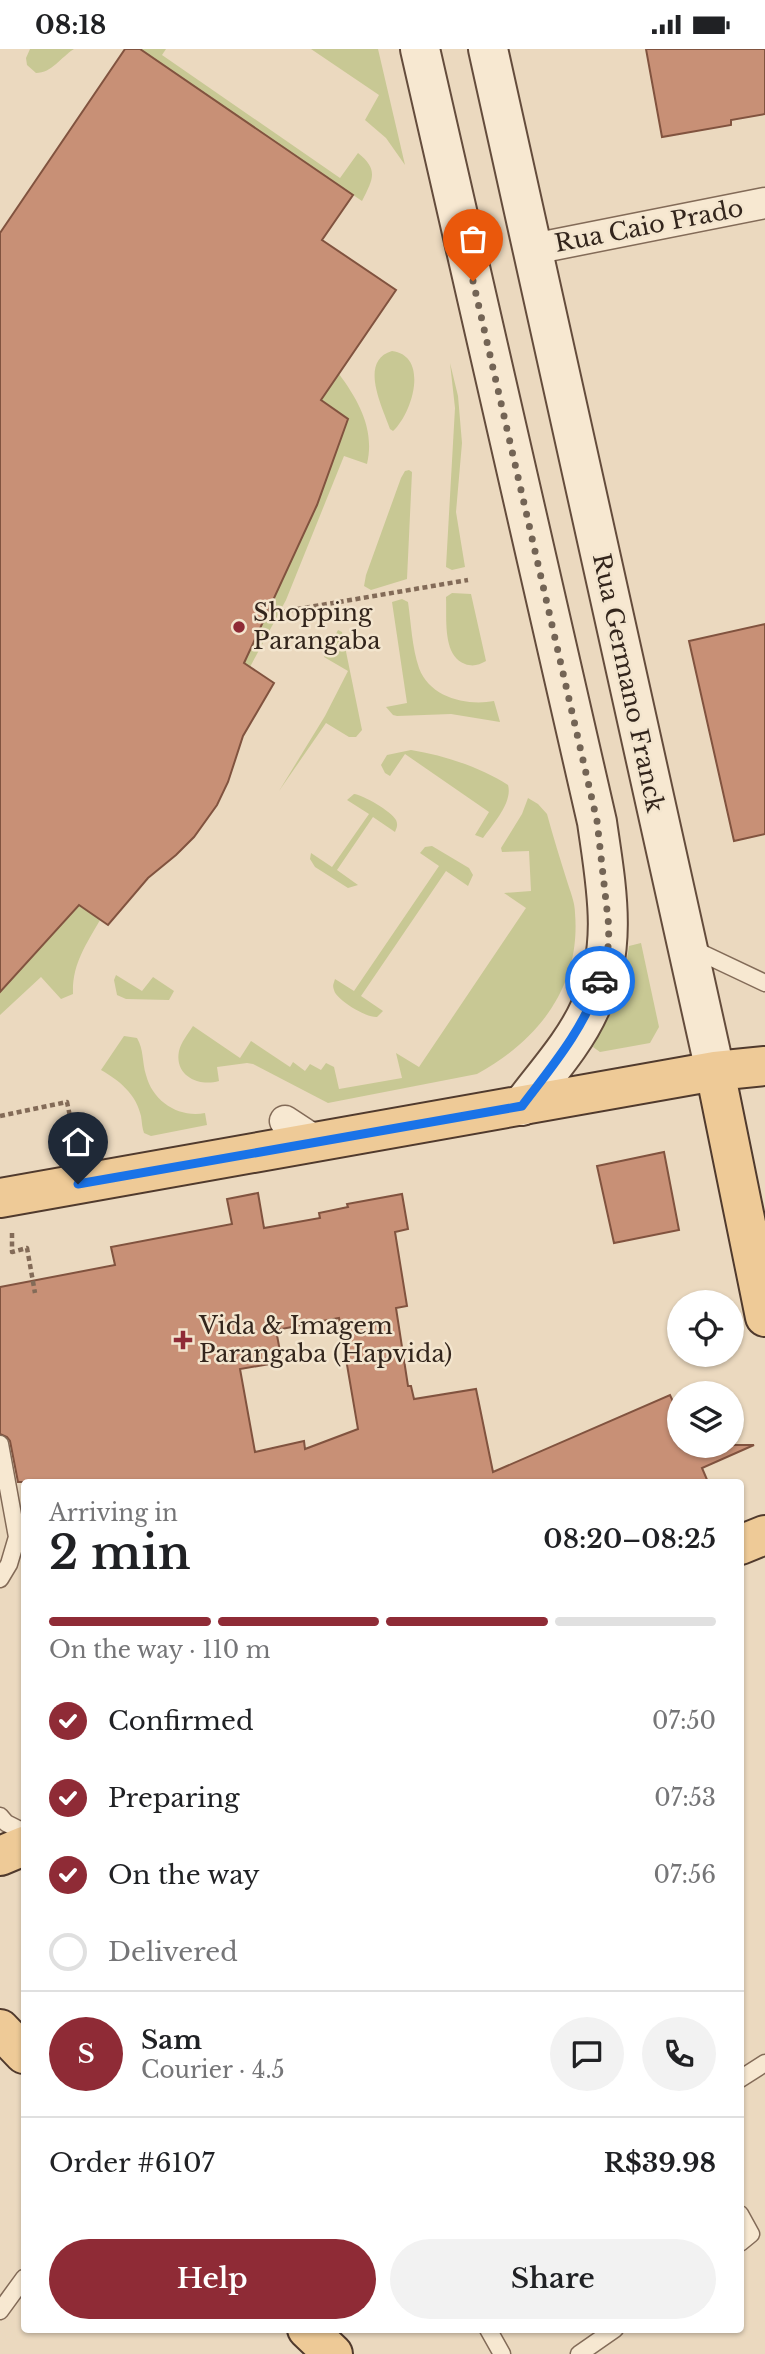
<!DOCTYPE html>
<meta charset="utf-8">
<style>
:root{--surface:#fff;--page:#f2f2f2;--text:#202124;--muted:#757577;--line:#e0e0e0;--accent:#8f2b36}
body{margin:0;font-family:"Libre Baskerville",serif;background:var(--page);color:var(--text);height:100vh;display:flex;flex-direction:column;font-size:26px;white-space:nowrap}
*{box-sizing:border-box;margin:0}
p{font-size:23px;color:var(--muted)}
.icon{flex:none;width:38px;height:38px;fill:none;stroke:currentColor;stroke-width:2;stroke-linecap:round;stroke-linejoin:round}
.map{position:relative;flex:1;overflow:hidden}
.details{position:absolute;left:21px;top:1430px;width:723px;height:854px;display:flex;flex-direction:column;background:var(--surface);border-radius:7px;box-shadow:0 2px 5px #0004}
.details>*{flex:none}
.controls{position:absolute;left:667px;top:1241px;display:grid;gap:14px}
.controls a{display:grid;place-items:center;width:77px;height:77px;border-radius:50%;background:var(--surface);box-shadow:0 2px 5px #0004;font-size:35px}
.pin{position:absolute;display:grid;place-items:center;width:60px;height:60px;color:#fff;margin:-72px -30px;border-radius:50% 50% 50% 0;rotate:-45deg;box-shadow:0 0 7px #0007}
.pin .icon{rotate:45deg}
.courier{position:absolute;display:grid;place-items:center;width:70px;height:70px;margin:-35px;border:5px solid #1a73e8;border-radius:50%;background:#fff;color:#222;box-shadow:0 2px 9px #0007}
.overview em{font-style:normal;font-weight:600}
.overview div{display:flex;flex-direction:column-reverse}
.overview{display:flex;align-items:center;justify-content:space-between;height:119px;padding:0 28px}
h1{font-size:46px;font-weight:600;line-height:52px}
.bar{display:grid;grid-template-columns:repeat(4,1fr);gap:10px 7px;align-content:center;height:84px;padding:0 28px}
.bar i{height:9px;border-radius:5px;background:var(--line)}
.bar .on{background:var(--accent)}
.bar p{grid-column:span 4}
.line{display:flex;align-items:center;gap:18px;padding:0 28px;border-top:2px solid var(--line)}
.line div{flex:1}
.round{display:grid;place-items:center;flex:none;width:74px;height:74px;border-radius:37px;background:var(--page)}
ol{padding:0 28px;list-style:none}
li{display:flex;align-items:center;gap:21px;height:77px}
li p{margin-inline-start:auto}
li .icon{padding:7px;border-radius:50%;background:var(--accent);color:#fff;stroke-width:4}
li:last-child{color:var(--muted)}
li i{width:38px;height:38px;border:4px solid var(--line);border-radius:50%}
.cta{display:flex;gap:14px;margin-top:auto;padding:14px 28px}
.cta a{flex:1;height:80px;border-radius:42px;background:var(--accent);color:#fff;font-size:28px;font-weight:600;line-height:80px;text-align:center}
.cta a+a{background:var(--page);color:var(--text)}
.status{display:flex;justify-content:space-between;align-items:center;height:49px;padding:0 35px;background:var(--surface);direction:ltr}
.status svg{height:19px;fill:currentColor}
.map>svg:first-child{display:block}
.green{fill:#c8c894}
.building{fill:#c89076;stroke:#81533f;stroke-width:2;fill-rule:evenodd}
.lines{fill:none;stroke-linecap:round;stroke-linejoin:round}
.service-casing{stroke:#836b58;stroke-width:19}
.minor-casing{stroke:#836b58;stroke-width:33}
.secondary-casing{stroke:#644c3c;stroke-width:42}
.primary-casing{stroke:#503a2d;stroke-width:42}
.path{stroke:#836b58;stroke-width:4.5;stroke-dasharray:5 3.5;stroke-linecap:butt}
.service{stroke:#f7e8d1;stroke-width:16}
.minor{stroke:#f7e8d1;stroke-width:30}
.secondary{stroke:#f7e8d1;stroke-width:38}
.primary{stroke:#eeca97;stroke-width:38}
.done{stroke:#736455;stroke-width:7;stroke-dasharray:0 12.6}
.route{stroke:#1a73e8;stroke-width:9}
.poi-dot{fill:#8f2b36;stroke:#f3e5ce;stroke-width:2.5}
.labels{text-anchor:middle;stroke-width:5;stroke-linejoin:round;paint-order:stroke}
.street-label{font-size:24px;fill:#33251c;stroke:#f3e5ce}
.poi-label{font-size:24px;fill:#33251c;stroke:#f3e5ce;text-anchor:start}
</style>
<div class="status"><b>08:18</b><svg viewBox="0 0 49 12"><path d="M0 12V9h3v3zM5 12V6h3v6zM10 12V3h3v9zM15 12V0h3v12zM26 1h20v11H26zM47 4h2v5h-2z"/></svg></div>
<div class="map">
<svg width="765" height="2305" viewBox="0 0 765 2305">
<rect width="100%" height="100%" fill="#ebd9bf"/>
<!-- green -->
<path class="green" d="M30 0H74C61 8 52 24 36 24L27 16 26 9Z
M137 0H166L162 6 340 129 358 104C379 121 373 130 362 152Z
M311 0H378L405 116 386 89 365 71 379 46Z
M392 302C430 307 412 365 393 382L390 380C383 359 358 312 392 302Z
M450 314 458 347 462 394 456 463 465 518 452 521 446 518 455 359Z
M339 325C359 352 375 381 367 415L344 407 286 551 250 618 244 614 317 456 347 370 321 351Z
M409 421 412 423 407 530 371 541 364 537 366 526 401 429 405 422Z
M452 544 471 545 486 612C479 616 473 618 465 615 442 607 447 568 446 548Z
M402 550 408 553C411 574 412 599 419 619 430 649 467 657 494 652L500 673 451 665 397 667 393 666 386 658 407 654 392 553Z
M338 581 342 583 362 681 356 688H349L326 674 279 742 325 667 348 622 324 608Z
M411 701C443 706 480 718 508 736 513 753 493 775 483 789L475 786 489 763 405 705 390 727 385 724 381 716 387 706Z
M354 745C363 746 391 762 396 771 398 776 397 778 395 783L373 768 337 821 358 836 348 839 315 818 310 810 311 804 332 818 369 765 347 751Z
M528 749 538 755 547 765C553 787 560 810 567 832 570 842 575 853 575 864 581 937 539 991 477 1025L328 1054 253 1015 247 1014 217 1018 219 1032C199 1038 174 1027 179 1002 181 993 188 985 193 977L240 1009 251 992 290 1018 293 1013 305 1022 310 1015 321 1021 326 1014 334 1018 339 1040 402 1029 396 1004 419 1018 526 859 504 844 531 842 529 802 502 803 501 799 522 765Z
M432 797 469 819 473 826 468 837 446 822 361 947 383 962 377 968C367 969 336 951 334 941 332 936 334 934 335 930L354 942 439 817 420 804 425 798Z
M79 856 100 871C86 896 72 915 73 945L61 950 41 928 0 966V940Z
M641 894 659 978 650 994 600 1003 593 998 624 931 629 897Z
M116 926 142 942 153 928 174 942 169 951 126 950 117 946 114 931Z
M124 987 137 989C144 1001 142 1013 146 1026 153 1053 179 1069 205 1064L207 1076 151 1087 144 1084C142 1079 142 1073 141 1067 136 1045 120 1032 101 1021Z"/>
<!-- building -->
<path class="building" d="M125 0H140L353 146 322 191 396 241 321 351 348 370 317 456 244 614 274 634 243 687 228 733 217 756 194 788 176 806 148 829 108 876 79 856 0 943V184Z
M646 0H765V65L731 71V76L662 88Z
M765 575V785L734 792 689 592Z
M664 1103 679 1181 614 1194 597 1117Z
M258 1144 264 1179 320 1169 319 1164 348 1158 347 1155 402 1145 408 1180 395 1183 407 1257 396 1259 408 1337H411L414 1350 476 1340 493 1423 670 1346 679 1365V1396H754L702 1419 708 1433H18L10 1392 7 1388 0 1385V1238L115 1216 111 1198 232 1175 227 1150ZM339 1269 358 1380 305 1400 304 1392 255 1403 240 1320 282 1313 276 1281Z"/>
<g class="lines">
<defs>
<path id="service" d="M691 899 765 934
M0 1395 17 1488 9 1515 0 1530
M0 1767 6 1774 24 1783
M740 2030 765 2014
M740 2165 751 2185 740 2194
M0 2262 24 2229
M488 2280 502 2305
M579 2305 615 2280"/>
<path id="minor" d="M533 200 765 154
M285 1072 317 1093"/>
<path id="secondary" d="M420 0 597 773C606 836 619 899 590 959 574 995 545 1026 522 1057
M488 0 715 1022"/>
<path id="primary" d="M715 1022 765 1268
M0 1149 715 1022 765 1017
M740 1496 765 1486
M0 1807 24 1797
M0 1980 24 2005
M307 2280 333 2305"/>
</defs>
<!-- service casing -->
<use href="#service" class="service-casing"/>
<!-- minor casing -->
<use href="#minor" class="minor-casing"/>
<!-- secondary casing -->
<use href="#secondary" class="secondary-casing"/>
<!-- primary casing -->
<use href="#primary" class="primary-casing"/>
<!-- path -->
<path class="path" d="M280 563 468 531
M0 1067 67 1053 76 1096
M12 1184V1203L27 1199 35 1244"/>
<!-- service -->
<use href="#service" class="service"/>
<!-- minor -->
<use href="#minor" class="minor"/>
<!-- secondary -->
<use href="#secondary" class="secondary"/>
<!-- primary -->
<use href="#primary" class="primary"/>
</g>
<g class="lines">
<!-- done -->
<path class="done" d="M473 232 597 772 609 879 608 898 600 932"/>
<!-- route -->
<path class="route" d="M78 1135 522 1057C553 1016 583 981 600 932"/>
</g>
<!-- markers -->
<g class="poi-dot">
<circle cx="239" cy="578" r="7"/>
<path d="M179.5 1280.5h7v7h7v7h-7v7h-7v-7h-7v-7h7z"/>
</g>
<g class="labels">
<!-- street labels -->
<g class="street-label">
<text transform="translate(649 177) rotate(-11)" y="8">Rua Caio Prado</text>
<text transform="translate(628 634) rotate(78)" y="8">Rua Germano Franck</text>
</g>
<!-- poi labels -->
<g class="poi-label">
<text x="253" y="572">Shopping<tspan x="253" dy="28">Parangaba</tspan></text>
<text x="199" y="1285">Vida &amp; Imagem<tspan x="199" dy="28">Parangaba (Hapvida)</tspan></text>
</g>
</g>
</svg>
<div class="controls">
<a><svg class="icon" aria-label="locate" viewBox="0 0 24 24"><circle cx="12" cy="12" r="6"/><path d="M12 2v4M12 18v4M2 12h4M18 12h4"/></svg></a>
<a><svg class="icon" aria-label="layers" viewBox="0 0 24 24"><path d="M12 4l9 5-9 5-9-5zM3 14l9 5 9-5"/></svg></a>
</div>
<div class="pin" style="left:473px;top:232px;background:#ea580c"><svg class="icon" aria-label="bag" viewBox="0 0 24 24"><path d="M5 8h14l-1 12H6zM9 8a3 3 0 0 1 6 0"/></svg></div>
<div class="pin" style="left:78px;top:1135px;background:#1f2937"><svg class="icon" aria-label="home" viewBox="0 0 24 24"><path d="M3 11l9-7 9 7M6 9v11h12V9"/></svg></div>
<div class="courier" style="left:600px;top:932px"><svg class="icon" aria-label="car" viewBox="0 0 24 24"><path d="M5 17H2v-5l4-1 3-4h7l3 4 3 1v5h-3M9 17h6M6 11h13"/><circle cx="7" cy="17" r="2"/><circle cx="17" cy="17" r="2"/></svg></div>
<section class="details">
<div class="overview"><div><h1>2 min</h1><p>Arriving in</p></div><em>08:20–08:25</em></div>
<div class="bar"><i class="on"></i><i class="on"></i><i class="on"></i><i></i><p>On the way · 110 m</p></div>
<ol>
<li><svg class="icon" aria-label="check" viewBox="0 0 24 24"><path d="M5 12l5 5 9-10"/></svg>Confirmed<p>07:50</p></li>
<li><svg class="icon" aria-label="check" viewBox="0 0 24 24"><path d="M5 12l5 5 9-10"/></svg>Preparing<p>07:53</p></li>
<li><svg class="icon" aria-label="check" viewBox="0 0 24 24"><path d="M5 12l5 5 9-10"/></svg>On the way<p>07:56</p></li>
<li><i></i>Delivered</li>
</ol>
<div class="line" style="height:126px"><b class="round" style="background:var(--accent);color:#fff">S</b><div><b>Sam</b><p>Courier · 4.5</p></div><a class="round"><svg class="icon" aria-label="chat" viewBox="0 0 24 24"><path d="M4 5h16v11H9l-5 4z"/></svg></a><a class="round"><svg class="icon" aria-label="phone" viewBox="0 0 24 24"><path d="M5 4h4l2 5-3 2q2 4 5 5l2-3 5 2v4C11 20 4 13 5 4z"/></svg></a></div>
<div class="line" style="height:91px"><div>Order #6107</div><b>R$39.98</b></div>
<div class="cta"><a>Help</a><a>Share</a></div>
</section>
</div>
